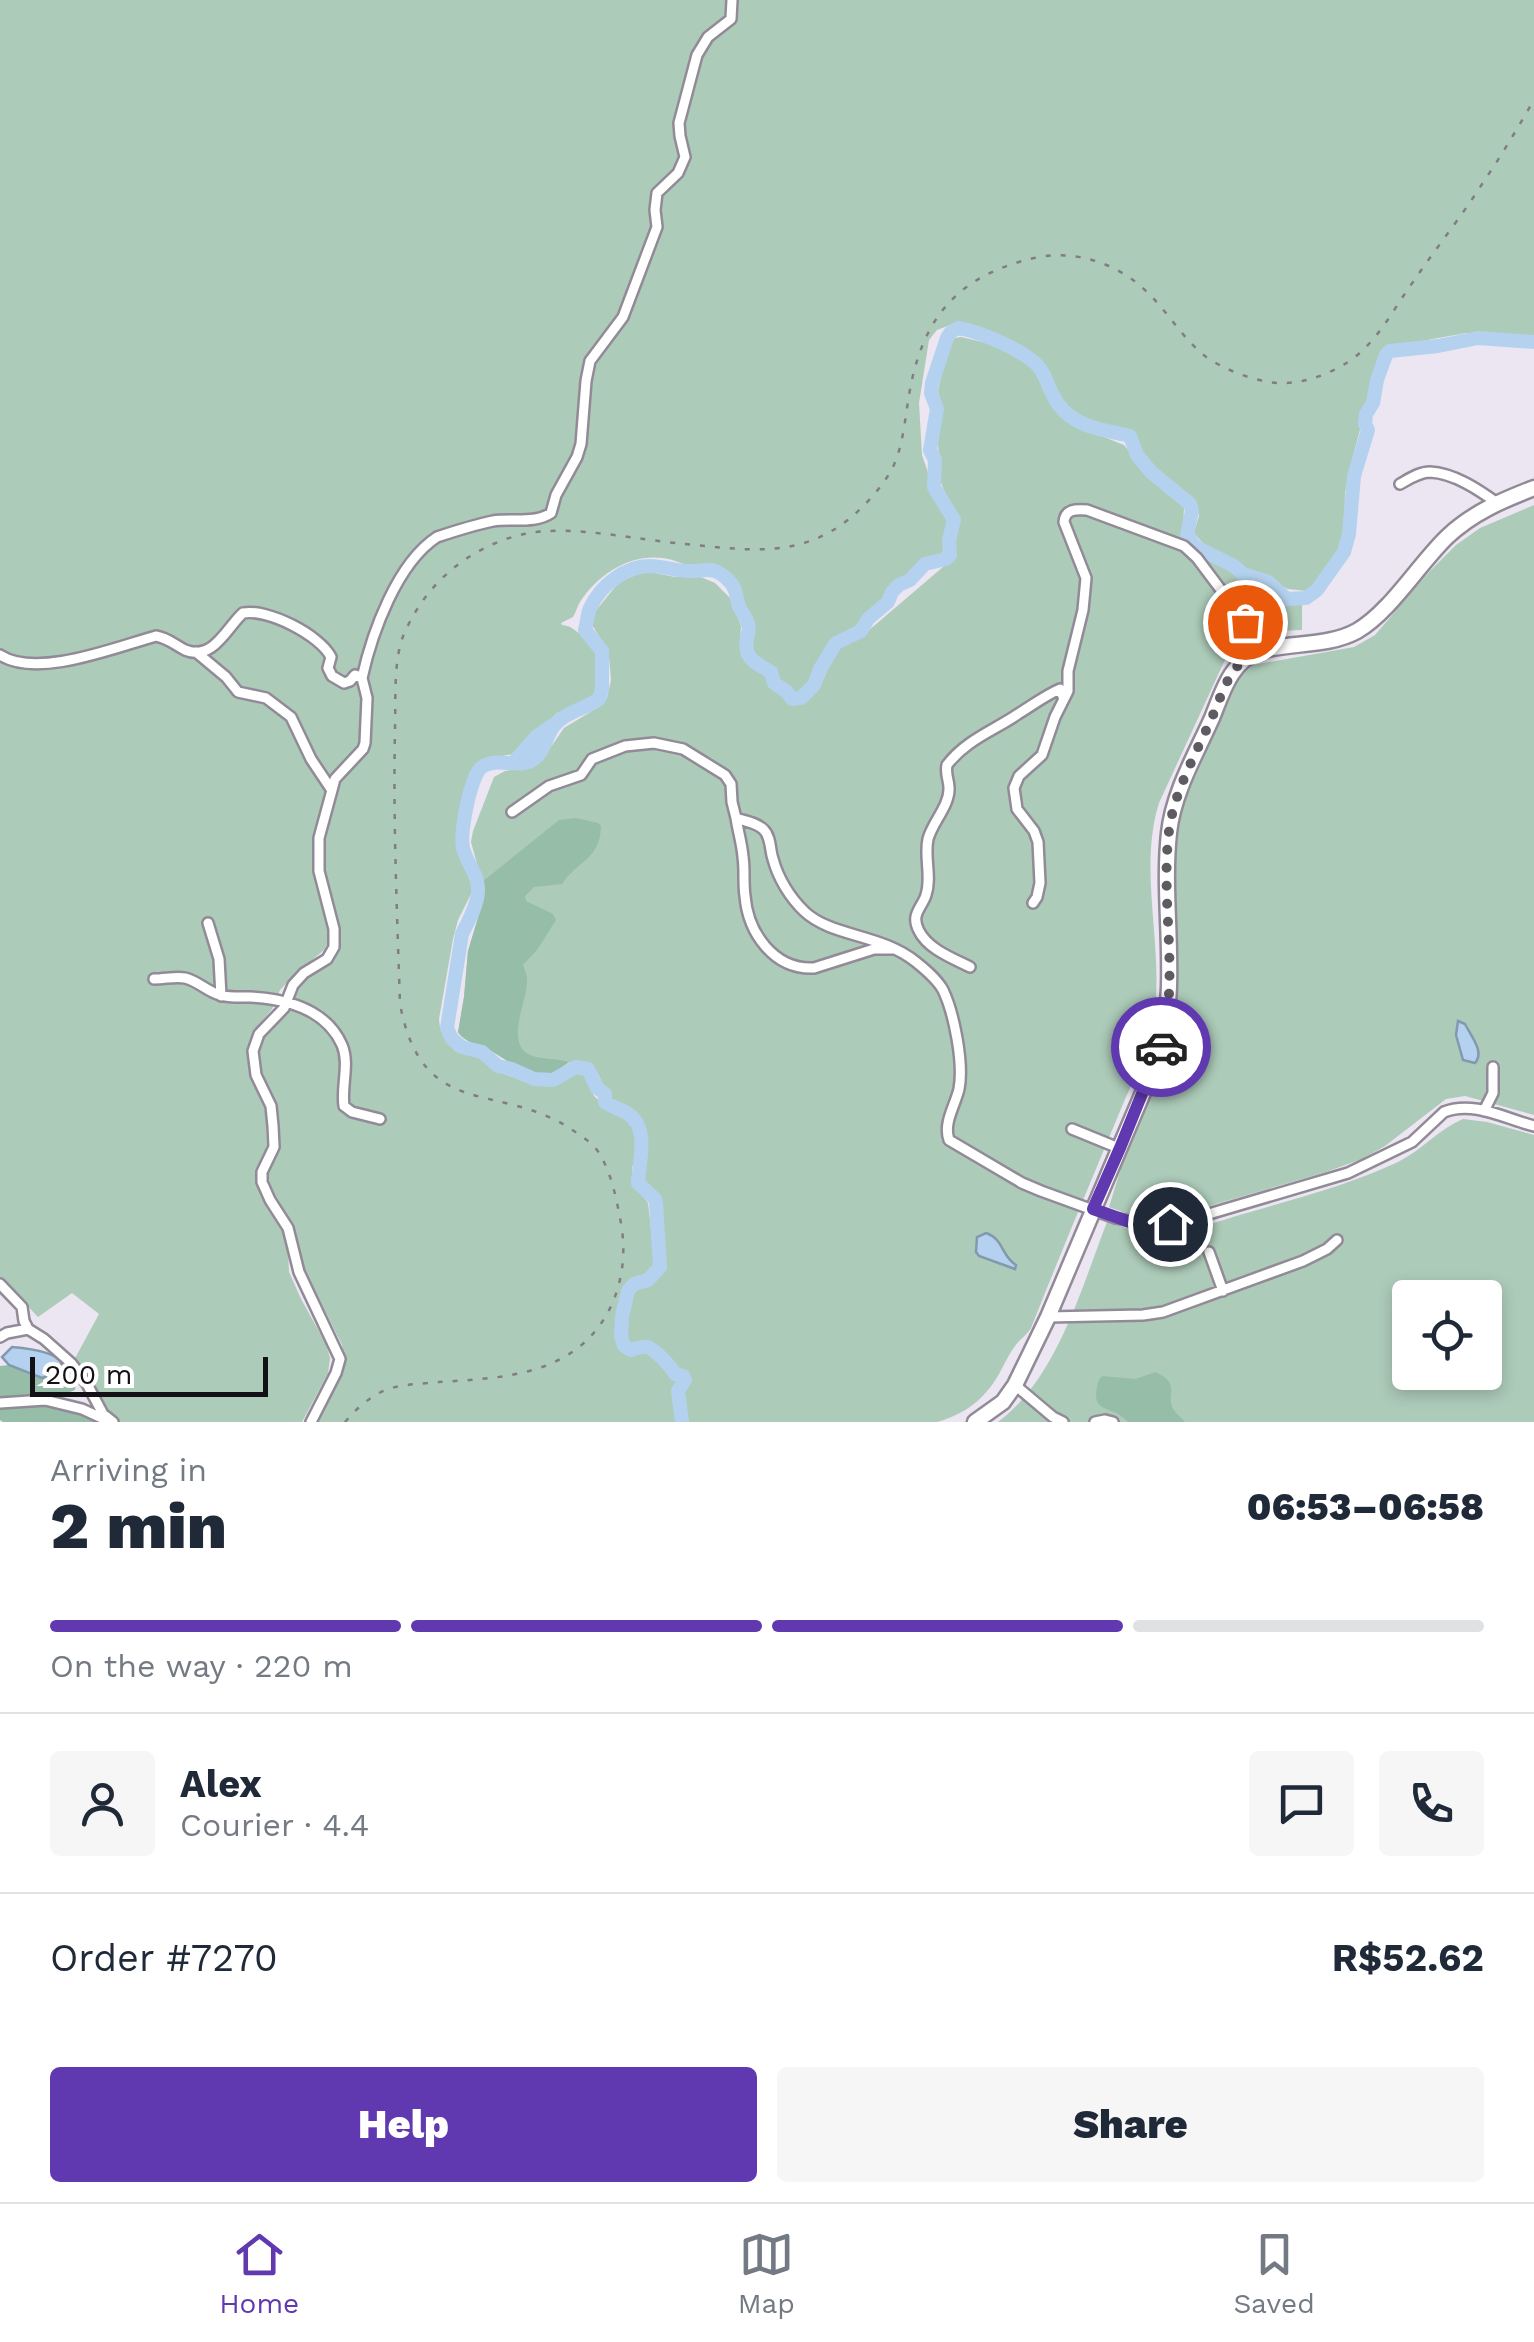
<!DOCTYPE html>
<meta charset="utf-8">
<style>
:root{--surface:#fff;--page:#f6f6f7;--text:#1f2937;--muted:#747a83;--line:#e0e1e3;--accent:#6039b1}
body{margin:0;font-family:"Work Sans",sans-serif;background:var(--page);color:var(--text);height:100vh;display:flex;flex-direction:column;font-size:38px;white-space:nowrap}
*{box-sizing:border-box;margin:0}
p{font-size:32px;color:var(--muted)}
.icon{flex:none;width:55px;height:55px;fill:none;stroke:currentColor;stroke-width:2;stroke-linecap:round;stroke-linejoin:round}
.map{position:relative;height:1422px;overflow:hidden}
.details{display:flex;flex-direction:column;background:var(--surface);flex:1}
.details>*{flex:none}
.tools{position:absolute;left:1392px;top:1280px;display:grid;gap:20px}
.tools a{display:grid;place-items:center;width:110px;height:110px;border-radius:10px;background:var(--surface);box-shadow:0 5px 15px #0003;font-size:50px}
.scale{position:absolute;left:30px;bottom:25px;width:238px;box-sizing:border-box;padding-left:10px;border:5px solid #131115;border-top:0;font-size:28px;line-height:35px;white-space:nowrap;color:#131115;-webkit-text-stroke:8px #fff;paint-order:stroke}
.pin{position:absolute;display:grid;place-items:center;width:85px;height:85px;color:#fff;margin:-42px;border:5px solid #fff;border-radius:50%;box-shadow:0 2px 10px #0007}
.courier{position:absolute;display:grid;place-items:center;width:100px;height:100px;margin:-50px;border:8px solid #6039b1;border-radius:50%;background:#fff;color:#222;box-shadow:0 2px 12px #0007}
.head em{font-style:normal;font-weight:800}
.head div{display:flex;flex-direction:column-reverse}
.head{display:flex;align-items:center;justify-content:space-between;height:170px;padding:0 50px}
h1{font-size:65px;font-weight:800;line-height:75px}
.bar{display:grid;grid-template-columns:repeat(4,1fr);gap:15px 10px;align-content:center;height:120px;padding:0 50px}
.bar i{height:12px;border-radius:8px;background:var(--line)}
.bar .selected{background:var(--accent)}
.bar p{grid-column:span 4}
.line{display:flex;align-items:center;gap:25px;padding:0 50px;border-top:2px solid var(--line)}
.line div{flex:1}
.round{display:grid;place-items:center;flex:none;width:105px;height:105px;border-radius:10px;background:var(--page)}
.primary-button{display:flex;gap:20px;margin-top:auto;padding:20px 50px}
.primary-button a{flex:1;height:115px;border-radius:10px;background:var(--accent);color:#fff;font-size:40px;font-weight:800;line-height:115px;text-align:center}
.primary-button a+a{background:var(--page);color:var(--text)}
.dock{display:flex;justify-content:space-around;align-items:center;height:140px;border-top:2px solid var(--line);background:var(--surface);font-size:28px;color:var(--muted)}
.dock a{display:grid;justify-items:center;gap:5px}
.dock .selected{color:var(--accent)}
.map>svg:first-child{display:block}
.green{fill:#adcbb9;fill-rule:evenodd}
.forest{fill:#96bda7}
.water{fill:#b4d2ef;stroke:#8498ae;stroke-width:2.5}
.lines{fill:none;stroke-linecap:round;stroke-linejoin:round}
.river{stroke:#b4d2ef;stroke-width:14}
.street-casing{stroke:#928b97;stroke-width:14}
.primary-casing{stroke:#928b97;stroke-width:19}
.street{stroke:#fff;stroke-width:9}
.primary{stroke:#fff;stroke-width:14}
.rail{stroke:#817d85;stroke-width:2.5;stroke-dasharray:5 10;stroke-linecap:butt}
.done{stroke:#5f5b62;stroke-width:10;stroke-dasharray:0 18}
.route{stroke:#6039b1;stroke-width:12}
</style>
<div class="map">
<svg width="1534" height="1422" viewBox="0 0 1534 1422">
<rect width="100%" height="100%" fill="#ece5f2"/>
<!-- green -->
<path class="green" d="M0 0H1534V338L1466 333 1394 346 1383 357 1375 374 1350 467 1345 493 1344 539 1329 568 1314 587 1306 591 1288 589 1245 569 1206 547 1194 533 1199 516 1197 506 1178 487 1155 472 1138 452 1133 434 1130 431 1122 428 1106 429 1085 420 1067 409 1043 366 1032 354 990 332 958 323 953 324 937 330 929 340 919 403 922 455 937 499 949 520 945 549 942 553 916 568 908 578 893 586 880 605 860 625 845 634 833 638 817 668 814 681 799 695H793L788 688 779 685C769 659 770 671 752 656 749 644 755 634 752 624 750 616 742 610 740 603 739 597 740 591 737 586 729 568 706 559 689 567 649 544 604 565 580 602 577 607 576 612 573 617L561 623 562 625C572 626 574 630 583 636 603 650 601 672 598 695L588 703 557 713 513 754 481 760 466 783 461 812 460 848 471 872 474 888 458 920 453 939 439 1019 440 1028 446 1039 455 1051 478 1057 494 1070 531 1084H552L574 1073 586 1075 594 1096 606 1107 626 1118 635 1129 638 1152 632 1168 636 1186 648 1203 655 1264 651 1274C644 1278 635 1278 629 1283 613 1295 604 1369 645 1350L648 1352 677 1379 674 1400 678 1422H317C329 1399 347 1371 342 1345L304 1269 300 1267 266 1186 268 1167 276 1156 278 1139 276 1106 265 1085 258 1063V1043L299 984 335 958 341 946 338 936 330 940 324 950 294 975 280 990 272 1009 253 1032 248 1046 250 1073 262 1096 266 1116 267 1151 257 1169 255 1181 281 1228 288 1251 289 1272 301 1299 326 1344 330 1358 328 1373 302 1422H119L104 1410 73 1362 99 1314 72 1293 38 1317 0 1277Z
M961 337 995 345 1027 364 1036 371 1051 401 1065 416 1089 431 1124 445 1147 473 1180 501 1184 507 1183 535 1197 551 1226 568 1252 591 1264 598 1274 603 1302 605V630C1277 631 1247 631 1229 651L1159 803C1137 873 1166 951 1153 1023 1147 1055 1130 1086 1118 1116 1089 1186 1059 1257 1031 1328 1027 1335 1020 1339 1015 1346 1009 1354 1004 1365 999 1374 984 1400 965 1414 937 1422H685L682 1391 688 1377 677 1371 652 1345 630 1346 624 1339 625 1322 633 1292 651 1282 664 1267 659 1203 642 1183C643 1165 650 1145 644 1128 637 1111 620 1110 610 1098 604 1090 598 1069 591 1065 591 1064 577 1061 576 1061 565 1061 559 1072 548 1075 533 1080 505 1059 492 1051 480 1044 467 1044 458 1033L464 997 468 951 484 898 482 882 471 842 473 831 494 777 505 771 533 767 546 754 564 728 602 705 607 698 611 680 609 657 607 649 592 625 594 613 615 587 622 581 645 571 675 577 696 575 715 583 730 598 741 626 740 644 746 659 765 675 773 689 789 702 803 704 822 683 831 661 840 647 868 631 950 561 955 551 958 521 941 483 938 443 942 407 938 391 943 367 949 348 955 338Z
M1534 505V1115L1465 1096 1446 1099 1385 1146 1362 1159 1326 1172 1209 1206 1163 1217H1136L1109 1207 1121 1168 1165 1064 1173 1033 1176 987V832L1184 802 1239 678 1253 665 1354 647 1375 635 1430 571 1456 545 1480 528Z
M1463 1119 1487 1122 1534 1135V1422H998C1057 1378 1081 1289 1107 1222 1127 1229 1146 1233 1168 1232 1193 1231 1219 1221 1243 1214 1295 1199 1349 1185 1398 1162 1422 1150 1439 1129 1463 1119ZM1410 1298H1485V1372H1410Z"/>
<!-- forest -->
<path class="forest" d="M576 818 598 823 601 826C600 860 578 860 562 884L534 887 525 896 526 901 553 914 556 920 537 950 523 965C525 970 527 975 527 980 528 1000 504 1043 530 1055 542 1060 556 1058 569 1062 560 1068 550 1078 539 1076 519 1072 504 1057 487 1049 475 1043 467 1043 458 1032L464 997 468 951 484 898 482 882 559 820Z
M9 1365C30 1372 41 1382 61 1371L76 1381 75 1390 60 1396 48 1392C36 1400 18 1399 5 1397L0 1399V1366Z
M1156 1372C1182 1385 1165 1393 1173 1409 1176 1414 1181 1417 1185 1422H1128C1110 1402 1088 1417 1099 1379L1103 1376 1135 1379Z
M45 1405 73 1410 104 1422H3L0 1420V1407Z"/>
<!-- water -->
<path class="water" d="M1458 1021 1465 1024C1471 1036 1485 1052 1475 1063L1463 1060 1456 1035Z
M986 1233C1004 1239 1001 1256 1016 1265L1015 1269 979 1256 976 1252 977 1237Z
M12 1347C23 1348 55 1351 61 1362 62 1365 61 1368 61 1371L42 1378 9 1365 2 1357Z"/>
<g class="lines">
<!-- river -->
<path class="river" d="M1246 577 1266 595 1287 599
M514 762 537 736 553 725
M682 1422 678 1391 685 1380 683 1376 675 1374C672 1368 654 1348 647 1347 645 1346 632 1349 631 1350L624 1346 621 1336 622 1317 628 1291 634 1284 648 1280 660 1267 656 1203 655 1199 638 1183C639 1162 650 1127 627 1113 620 1109 612 1107 605 1102V1094L597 1088 588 1069 576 1067 553 1080 534 1079 512 1069 498 1066 482 1052 462 1047 452 1039 447 1028 462 934C468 922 478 904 478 891 479 875 466 862 463 848 460 833 470 776 482 767 497 756 520 770 534 759 545 751 546 736 554 726 565 712 585 709 599 699L602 689V651L585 630C587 623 587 615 590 608 601 585 625 566 650 566 663 566 676 571 689 571 707 571 715 565 730 582 736 588 736 595 738 603 740 611 746 616 748 624 750 630 748 632 747 638 743 659 756 663 771 672L774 683 787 692 792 699 801 698 814 685 820 669 836 643 861 631 868 619 888 602 892 592 899 585 910 580 925 564 946 559 950 555 949 540 954 520 934 487 935 460 930 450 937 409 931 393 932 383 947 338 951 332 958 328C978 331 1030 352 1041 370 1049 383 1052 400 1064 411 1083 429 1106 430 1130 436L1137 455 1151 472 1190 504 1192 511 1187 535 1195 546 1204 551 1234 566 1243 574 1268 582 1287 599 1306 598 1317 590 1344 552 1349 534 1354 476 1368 430 1365 424 1366 414 1373 403 1377 380 1386 355 1390 351 1438 346 1478 338 1534 342"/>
<defs>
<path id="street" d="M1400 484C1409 479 1419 472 1430 472 1454 473 1479 490 1497 503
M196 652 226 677 238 692 266 698 291 717 311 759 331 789
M0 655C37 679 116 647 156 636 168 638 175 645 185 650 213 662 227 627 243 613 267 608 320 635 331 657L328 668 332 676 344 683 350 681 355 675 362 678 367 698 365 743 363 749 335 779 319 838V871L334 929V947L327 959 304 973 293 985 284 1008 259 1034 253 1051 256 1075 271 1106 273 1126 274 1147 262 1172V1182L270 1200 288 1228 299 1272 340 1359 336 1373 311 1422
M362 678C372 633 397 563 437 537 455 531 474 525 493 521 512 518 535 524 551 513L556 495 577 457 581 444 586 381 590 361 623 317 657 227 655 210 657 193 678 173 685 157 680 136 679 123 697 55 708 37 731 19 732 0
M512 812 549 786 581 775 592 759 625 746 654 743 683 749 725 775 731 784 732 802 736 818C744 821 758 823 764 830 771 837 770 851 773 859 778 878 790 898 805 912 832 937 882 934 916 962 926 970 937 979 943 990 954 1013 964 1063 959 1089 955 1106 943 1123 949 1140L1022 1183 1041 1191 1115 1218 1146 1224H1170L1185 1221 1348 1173 1412 1142 1444 1112C1473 1100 1506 1119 1534 1126
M736 818C738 831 742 844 743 857 745 870 743 883 745 896 748 933 774 970 814 968L874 949H893
M1033 903 1037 897 1040 883 1038 842 1034 831 1017 809 1014 788 1019 776 1042 755 1055 717 1068 691V671L1083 610 1086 578 1064 522C1065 509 1076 509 1087 510L1184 546 1197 558 1245 622 1255 653
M208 923 219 959 221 996
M970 967C952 958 928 949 919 931 910 914 922 908 926 895 932 877 924 857 928 839 932 823 950 805 949 788 949 779 945 775 947 765 966 740 993 731 1018 714 1033 705 1044 696 1060 689L1064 699
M154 979C165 979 176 976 185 978 198 981 208 992 220 995 230 998 241 997 251 997 287 999 326 1009 342 1045 350 1064 341 1086 344 1106L352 1112 380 1119
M1484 1111 1493 1093V1067
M1072 1129 1121 1149
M1209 1252 1223 1291
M0 1284 22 1307 24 1321 28 1329 44 1339 71 1363 87 1384 103 1414 113 1422
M1048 1317 1143 1315 1163 1312 1303 1261 1327 1249 1337 1240
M0 1337 7 1333 28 1329
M1015 1385 1053 1417 1063 1422
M0 1403 45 1400 82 1409 104 1419
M1095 1422 1105 1420 1113 1422"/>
<path id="primary" d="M975 1422 1003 1402 1015 1385 1048 1317 1159 1055C1180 981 1161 907 1169 833 1173 793 1196 754 1212 718 1223 691 1230 663 1259 651 1290 642 1328 647 1357 631 1390 612 1419 564 1447 537 1472 513 1503 500 1534 488"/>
</defs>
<!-- street casing -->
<use href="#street" class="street-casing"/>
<!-- primary casing -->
<use href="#primary" class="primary-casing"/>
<!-- street -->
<use href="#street" class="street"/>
<!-- primary -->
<use href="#primary" class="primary"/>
<!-- rail -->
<path class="rail" d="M345 1422C354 1411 366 1400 379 1393 395 1384 421 1384 439 1382 502 1378 572 1376 607 1314 623 1285 627 1251 620 1218 616 1197 611 1172 599 1153 593 1143 581 1136 571 1129 498 1081 422 1122 400 1004 397 912 393 820 395 728 396 700 393 660 404 634 426 583 470 546 524 534 570 524 637 540 685 544 739 549 793 559 841 525 860 512 881 489 892 469 903 447 905 419 909 395 922 318 957 276 1034 258 1074 249 1118 263 1147 292 1168 312 1182 338 1205 356 1224 370 1260 384 1284 383 1308 383 1337 371 1355 357 1381 336 1394 308 1413 282 1436 248 1462 216 1484 181 1502 155 1518 127 1534 100"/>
</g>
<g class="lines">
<!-- done -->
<path class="done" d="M1161 1047C1180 976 1160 902 1169 831 1174 791 1197 752 1213 715 1223 692 1230 664 1255 653L1245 622"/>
<!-- route -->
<path class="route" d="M1161 1047 1120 1148 1093 1209 1130 1222 1170 1224"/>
</g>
</svg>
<div class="tools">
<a><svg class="icon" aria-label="locate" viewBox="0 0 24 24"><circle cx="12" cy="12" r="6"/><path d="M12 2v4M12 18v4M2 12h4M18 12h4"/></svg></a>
</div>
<div class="scale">200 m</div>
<div class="pin" style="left:1245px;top:622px;background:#ea580c"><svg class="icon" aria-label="bag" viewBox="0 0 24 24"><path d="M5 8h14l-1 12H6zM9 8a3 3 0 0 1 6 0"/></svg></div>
<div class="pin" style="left:1170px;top:1224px;background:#1f2937"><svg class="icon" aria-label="home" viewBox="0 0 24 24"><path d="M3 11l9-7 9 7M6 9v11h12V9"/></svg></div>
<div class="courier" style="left:1161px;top:1047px"><svg class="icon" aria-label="car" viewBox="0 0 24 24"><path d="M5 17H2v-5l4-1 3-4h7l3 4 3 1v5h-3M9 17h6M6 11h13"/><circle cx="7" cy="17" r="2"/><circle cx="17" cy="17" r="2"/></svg></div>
</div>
<section class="details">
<div class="head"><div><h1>2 min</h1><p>Arriving in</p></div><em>06:53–06:58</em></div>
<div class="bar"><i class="selected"></i><i class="selected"></i><i class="selected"></i><i></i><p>On the way · 220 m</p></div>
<div class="line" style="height:180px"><a class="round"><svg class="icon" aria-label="person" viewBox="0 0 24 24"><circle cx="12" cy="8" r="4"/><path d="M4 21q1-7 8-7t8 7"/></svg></a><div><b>Alex</b><p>Courier · 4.4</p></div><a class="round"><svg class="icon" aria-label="chat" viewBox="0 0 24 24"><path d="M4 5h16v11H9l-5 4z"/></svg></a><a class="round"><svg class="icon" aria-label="phone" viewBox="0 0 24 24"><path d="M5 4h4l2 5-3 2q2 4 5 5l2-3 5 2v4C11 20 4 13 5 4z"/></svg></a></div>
<div class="line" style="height:130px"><div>Order #7270</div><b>R$52.62</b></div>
<div class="primary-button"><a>Help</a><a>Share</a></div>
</section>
<nav class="dock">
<a class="selected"><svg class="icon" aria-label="home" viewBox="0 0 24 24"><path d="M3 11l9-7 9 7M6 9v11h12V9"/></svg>Home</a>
<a><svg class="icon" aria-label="map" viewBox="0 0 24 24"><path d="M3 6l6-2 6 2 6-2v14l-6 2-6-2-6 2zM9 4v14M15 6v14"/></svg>Map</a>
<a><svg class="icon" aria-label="saved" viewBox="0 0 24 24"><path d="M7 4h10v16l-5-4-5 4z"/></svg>Saved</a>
</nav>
